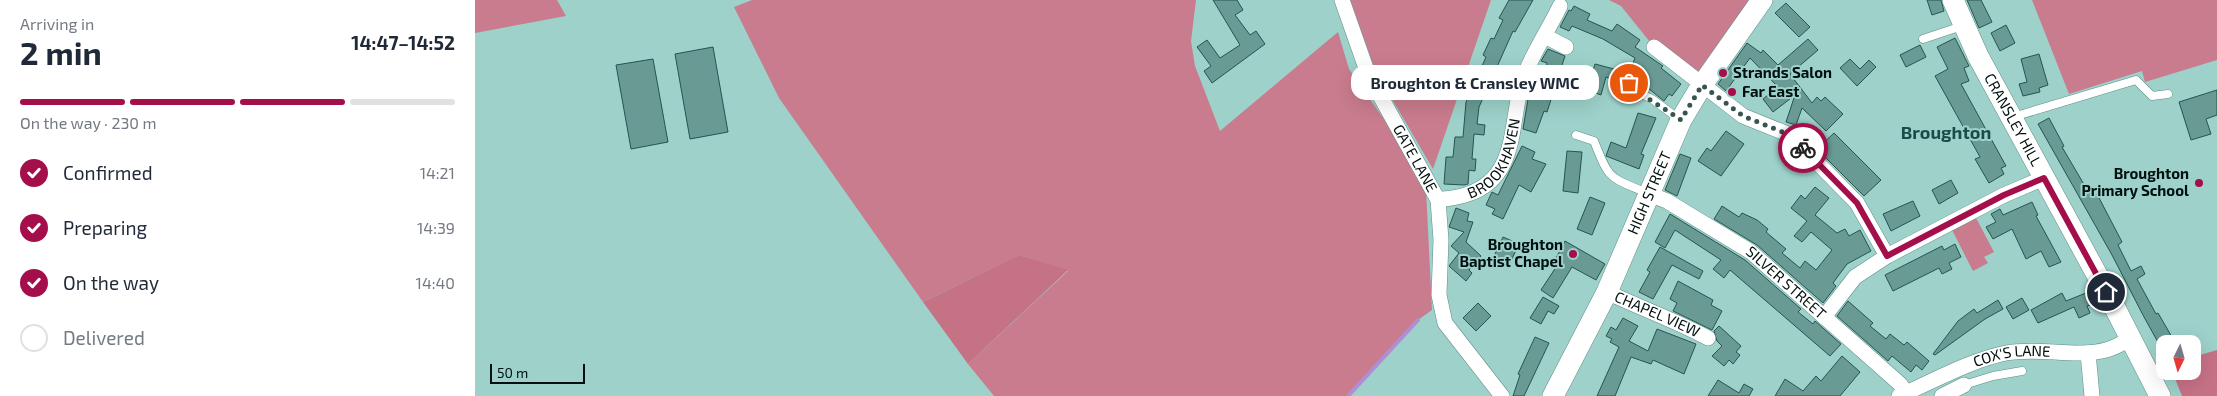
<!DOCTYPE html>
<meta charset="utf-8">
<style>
:root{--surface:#fff;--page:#f2f2f3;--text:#1f2937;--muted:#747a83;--line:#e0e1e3;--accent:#a40e4a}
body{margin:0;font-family:"Exo 2",sans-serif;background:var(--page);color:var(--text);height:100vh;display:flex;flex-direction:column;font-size:19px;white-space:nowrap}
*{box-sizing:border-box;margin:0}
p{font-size:16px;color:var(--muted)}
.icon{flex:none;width:28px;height:28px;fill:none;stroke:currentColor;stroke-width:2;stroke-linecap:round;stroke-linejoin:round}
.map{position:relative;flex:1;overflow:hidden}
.drawer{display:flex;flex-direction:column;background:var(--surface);width:475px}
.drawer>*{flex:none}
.needle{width:32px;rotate:185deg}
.fabs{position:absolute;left:1681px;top:335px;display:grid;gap:10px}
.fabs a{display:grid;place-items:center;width:45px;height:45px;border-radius:10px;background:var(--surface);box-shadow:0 5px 20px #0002;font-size:25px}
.scale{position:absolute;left:15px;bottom:12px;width:95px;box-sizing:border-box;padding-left:5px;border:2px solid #00100e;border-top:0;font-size:14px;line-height:18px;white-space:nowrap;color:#00100e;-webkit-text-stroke:4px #9dd1ca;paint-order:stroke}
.pin{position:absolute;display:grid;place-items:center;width:42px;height:42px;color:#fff;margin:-21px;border:2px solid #fff;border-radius:50%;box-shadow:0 1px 5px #0007}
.courier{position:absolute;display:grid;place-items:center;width:50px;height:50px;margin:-25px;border:4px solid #a40e4a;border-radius:50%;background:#fff;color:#222;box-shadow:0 1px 6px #0007}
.bubble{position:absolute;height:35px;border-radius:15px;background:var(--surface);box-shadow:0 5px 20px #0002;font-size:16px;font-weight:700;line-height:35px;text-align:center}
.overview em{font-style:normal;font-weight:700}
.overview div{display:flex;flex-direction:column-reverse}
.overview{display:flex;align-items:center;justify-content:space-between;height:85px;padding:0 20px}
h1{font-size:32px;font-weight:700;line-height:38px}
.bar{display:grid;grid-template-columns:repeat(4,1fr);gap:8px 5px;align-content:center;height:60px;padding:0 20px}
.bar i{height:6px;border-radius:4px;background:var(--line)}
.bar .active{background:var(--accent)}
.bar p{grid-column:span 4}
ol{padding:0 20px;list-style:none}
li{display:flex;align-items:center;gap:15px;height:55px}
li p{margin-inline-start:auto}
li .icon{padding:5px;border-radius:50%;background:var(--accent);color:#fff;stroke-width:4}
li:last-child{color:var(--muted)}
li i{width:28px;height:28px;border:2px solid var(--line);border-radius:50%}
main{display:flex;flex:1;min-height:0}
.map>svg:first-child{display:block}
.green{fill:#c97c8d}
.forest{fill:#c67285}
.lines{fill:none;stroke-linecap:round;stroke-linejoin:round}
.stream{stroke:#b08ed4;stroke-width:4}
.building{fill:#699b94;stroke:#245550}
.lane-casing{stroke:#5e8f89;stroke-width:9}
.street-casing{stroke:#5e8f89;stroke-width:16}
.secondary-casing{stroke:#5e8f89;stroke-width:22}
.lane{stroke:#fff;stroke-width:8}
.street{stroke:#fff;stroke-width:15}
.secondary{stroke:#fff;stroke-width:21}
.done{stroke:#375450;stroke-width:5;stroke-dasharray:0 9}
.route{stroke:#a40e4a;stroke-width:6}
.poi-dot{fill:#a40e4a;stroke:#9dd1ca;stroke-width:2}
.labels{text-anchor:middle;stroke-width:4;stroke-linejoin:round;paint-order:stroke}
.poi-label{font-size:15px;font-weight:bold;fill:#00100e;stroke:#9dd1ca;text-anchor:start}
.street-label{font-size:15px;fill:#00100e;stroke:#9dd1ca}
.quarter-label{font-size:18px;font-weight:bold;fill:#1a4d48;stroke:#9dd1ca}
</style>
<main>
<section class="drawer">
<div class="overview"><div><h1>2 min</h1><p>Arriving in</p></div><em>14:47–14:52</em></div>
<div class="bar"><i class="active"></i><i class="active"></i><i class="active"></i><i></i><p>On the way · 230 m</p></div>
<ol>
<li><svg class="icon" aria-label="check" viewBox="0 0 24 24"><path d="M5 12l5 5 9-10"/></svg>Confirmed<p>14:21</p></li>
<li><svg class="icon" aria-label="check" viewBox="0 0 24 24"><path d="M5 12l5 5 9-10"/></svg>Preparing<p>14:39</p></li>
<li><svg class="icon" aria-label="check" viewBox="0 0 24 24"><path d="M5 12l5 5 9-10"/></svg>On the way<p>14:40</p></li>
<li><i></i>Delivered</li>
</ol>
</section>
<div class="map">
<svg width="1742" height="396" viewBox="0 0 1742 396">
<rect width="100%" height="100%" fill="#9dd1ca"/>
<!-- green -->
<path class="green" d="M0 0H82L91 16 0 33Z
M277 0H721L716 41 720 66 745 131 863 32 874 69 929 148 951 190 957 310 943 320 873 396H519L493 364 593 271 544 255 448 302 304 98 259 7Z
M875 0H1016L958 169 900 70Z
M1134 0H1274L1219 78 1179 47 1146 6Z
M1557 0H1742V60L1670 82 1667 71 1594 94Z
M1501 218 1519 252 1509 257 1513 263 1498 271 1477 230Z"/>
<!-- forest -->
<path class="forest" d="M544 255 593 270 493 364 448 302Z
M1742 350V396H1707L1697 371H1718V357Z"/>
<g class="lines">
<!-- stream -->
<path class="stream" d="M873 396 943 320"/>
</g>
<!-- building -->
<path class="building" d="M738 0H762L768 10 760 15 775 35 781 31 790 44 737 83 729 71 736 66 722 47 732 40 745 58 765 45Z
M1034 0H1058L1040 32 1038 31 1004 107 1002 124 1010 125 1009 135 999 134 997 159H1001L1000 171 994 170 993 184 989 185 969 184 971 157H978L980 137H988L991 102 1011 57 1008 55 1016 38 1019 39 1028 20 1024 18Z
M1452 0H1466L1469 11 1457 15Z
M1492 0H1506L1517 22 1504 28Z
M1311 3 1335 27 1324 37 1300 13Z
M1099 6 1115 14 1112 20 1137 31 1142 24 1165 40 1160 47 1188 66 1186 68 1206 84 1197 96 1194 94 1189 101 1163 80 1170 72 1158 63 1160 58 1128 39 1097 26 1094 31 1085 27 1094 10 1096 11Z
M1531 25 1540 43 1525 51 1516 33Z
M1480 38 1494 66 1489 68 1494 81 1486 84 1531 166 1526 168 1529 174 1514 183 1500 159 1505 157 1460 76 1473 69 1462 47Z
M1333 39 1343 50 1315 74 1337 103 1342 97 1346 101 1350 97 1368 114 1351 131 1327 108 1321 125 1311 122 1320 95 1298 112 1288 99 1303 87 1275 58 1251 91 1243 84 1272 43 1286 53 1288 50 1303 65Z
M1445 45 1451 57 1431 67 1425 55Z
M238 47 253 132 215 139 200 54Z
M1073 49 1090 56 1072 112 1069 111 1061 133 1048 129 1054 93 1063 95 1071 70 1072 63 1066 61Z
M1564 54 1573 85 1564 88 1565 92 1548 96 1544 84 1552 82 1546 59Z
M178 59 193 142 156 149 141 65Z
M1375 59 1385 69 1394 60 1401 67 1382 86 1365 68Z
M1120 64 1139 69 1136 79 1131 77 1126 95 1112 90Z
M1742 90V115L1731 119 1736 134 1716 140 1704 102Z
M1163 113 1181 118 1166 154 1169 155 1164 169 1131 156 1136 142 1151 148Z
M1574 118 1589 146 1587 147 1617 198 1622 194 1647 242 1643 245 1656 271 1666 266 1670 274 1662 279 1681 314 1683 313 1701 344H1684L1669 317 1637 255 1563 124Z
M1251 131 1269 144 1246 176 1223 161 1232 148 1236 151Z
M1359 133 1406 180 1389 196 1342 149Z
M1047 146 1060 152 1057 159 1071 164 1056 192 1044 185 1028 219 1017 214 1020 209 1011 205 1017 192 1023 195Z
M1092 151 1107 152 1103 193 1088 191Z
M1205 154 1216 158 1202 196 1190 190Z
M1476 180 1483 193 1464 204 1457 190Z
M1340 187 1354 198 1340 215 1362 233 1370 229 1374 236 1385 230 1396 251 1372 264 1358 283 1361 286 1348 303 1282 245 1239 219 1247 206 1264 217 1267 213 1282 220 1293 229 1291 232 1311 249 1307 253 1325 268 1330 261 1341 270 1357 250 1336 232 1327 242 1319 236 1332 221 1316 208 1326 195 1330 199Z
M1115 197 1130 203 1117 235 1102 229Z
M1438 201 1445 216 1416 231 1408 214Z
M1557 202 1563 215 1561 216 1586 262 1574 267 1566 251 1551 259 1537 229 1518 239 1511 227 1521 222 1516 214 1525 209 1528 215Z
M981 208 994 213 992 221 998 222 991 242 1006 256 994 270 997 273 991 281 974 266 984 253 976 246 989 232 974 227Z
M1195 214 1270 260 1326 309 1323 312 1338 324 1340 321 1366 344 1355 356 1255 270 1249 278 1238 269 1246 260 1200 230 1190 248 1180 242Z
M1028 237 1044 244 1035 263 1019 256Z
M1090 241 1130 264 1121 280 1097 267 1078 298 1066 290 1085 261 1081 258Z
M1480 244 1486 257 1474 263 1477 269 1467 274 1464 268 1418 291 1410 275 1467 246 1469 250Z
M1185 247 1228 271 1224 279 1197 265 1178 299 1164 292 1175 272 1172 270Z
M1203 281 1238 300 1236 305 1247 311 1237 330 1198 311 1202 303 1195 299Z
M1587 293 1591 301 1611 293 1615 305 1612 306 1615 313 1604 318 1599 307 1563 323 1556 310Z
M1068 297 1084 306 1079 314 1073 311 1066 324 1055 318Z
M1547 298 1554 310 1538 319 1531 307Z
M1523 300 1528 309 1510 319 1460 355 1458 354 1483 321 1499 309 1502 313Z
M1373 301 1398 323 1395 326 1411 339 1415 334 1429 345 1432 342 1454 361 1447 370 1441 365 1436 372 1417 356 1413 361 1362 316Z
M1003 303 1016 316 1001 331 988 318Z
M1148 318 1163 326 1154 341 1173 351 1182 329 1221 344 1209 374 1178 360 1176 364 1156 357 1140 396H1122L1144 347 1135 342 1137 339 1131 336 1136 327 1141 330Z
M1244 326 1266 346 1261 352 1265 355 1258 364 1254 360 1249 366 1237 356 1247 346 1242 341 1239 331Z
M1060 337 1074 343 1049 396H1038L1045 375 1043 374Z
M1367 356 1385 372 1365 396H1300L1310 379 1328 391 1341 376 1346 381Z
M1243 380 1264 393 1269 384 1278 389 1274 396H1233Z"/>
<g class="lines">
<defs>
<path id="lane" d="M1448 39 1487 26
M1154 83 1162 92 1177 99 1204 119
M1538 117 1661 80 1677 96 1693 94
M1101 135 1119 141C1135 181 1133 176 1172 193
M1489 385 1518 376 1547 371"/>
<g id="street">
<path id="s1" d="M867 0 893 74 963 200 966 240 964 295 970 323 1027 396"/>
<path d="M1070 36 1091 47"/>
<path d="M1179 47 1268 116 1310 133 1328 148 1382 203 1412 256"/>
<path id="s2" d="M1174 194 1192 201 1276 252 1425 384 1431 393"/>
<path id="s3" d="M963 200C973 198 984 198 993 194 1047 176 1033 116 1050 74 1059 51 1074 29 1085 6"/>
<path id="s4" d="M1132 292C1165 308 1200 320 1233 338"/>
<path d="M1349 317 1380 277 1412 256 1529 195 1569 178"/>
<path d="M1613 353 1617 396"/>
<path id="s5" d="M1424 396C1459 381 1493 361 1531 353 1563 347 1602 358 1631 350 1639 348 1648 343 1655 339"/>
<path d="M1467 396 1489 385"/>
</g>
<g id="secondary">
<path id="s6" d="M1478 0 1503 56 1640 308 1685 396"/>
<path id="s7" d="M1078 396 1132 292 1206 120 1227 85 1287 0"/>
</g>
</defs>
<!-- lane casing -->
<use href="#lane" class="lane-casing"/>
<!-- street casing -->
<use href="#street" class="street-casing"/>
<!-- secondary casing -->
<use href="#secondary" class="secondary-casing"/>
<!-- lane -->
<use href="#lane" class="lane"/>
<!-- street -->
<use href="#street" class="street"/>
<!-- secondary -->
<use href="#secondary" class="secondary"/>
</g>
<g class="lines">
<!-- done -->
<path class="done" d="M1154 83C1166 96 1191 109 1206 120L1227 85 1268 116 1310 133 1328 148"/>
<!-- route -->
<path class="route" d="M1328 148 1382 203 1412 256 1529 195 1569 178 1631 292"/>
</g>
<!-- markers -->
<g class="poi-dot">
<circle cx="1248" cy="73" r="5"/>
<circle cx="1257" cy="92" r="5"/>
<circle cx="1724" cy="183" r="5"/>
<circle cx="1098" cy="254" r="5"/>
</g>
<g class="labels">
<!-- poi labels -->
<g class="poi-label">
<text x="1258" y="78">Strands Salon</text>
<text x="1267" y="97">Far East</text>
<text x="1714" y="179" text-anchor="end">Broughton<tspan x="1714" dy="17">Primary School</tspan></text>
<text x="1088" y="250" text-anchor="end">Broughton<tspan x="1088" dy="17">Baptist Chapel</tspan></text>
</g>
<!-- street labels -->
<g class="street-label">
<text dy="5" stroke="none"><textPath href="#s6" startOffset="134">CRANSLEY HILL</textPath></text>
<text dy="5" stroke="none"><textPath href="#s3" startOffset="78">BROOKHAVEN</textPath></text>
<text dy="5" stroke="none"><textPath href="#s1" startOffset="175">GATE LANE</textPath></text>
<text dy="5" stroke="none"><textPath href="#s7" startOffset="225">HIGH STREET</textPath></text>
<text dy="5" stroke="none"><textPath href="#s2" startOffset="164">SILVER STREET</textPath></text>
<text dy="5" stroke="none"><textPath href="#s4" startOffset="55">CHAPEL VIEW</textPath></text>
<text dy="5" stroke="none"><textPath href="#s5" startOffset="121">COX'S LANE</textPath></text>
</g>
<!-- quarter labels -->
<g class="quarter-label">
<text x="1471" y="139">Broughton</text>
</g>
</g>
</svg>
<div class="fabs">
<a><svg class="needle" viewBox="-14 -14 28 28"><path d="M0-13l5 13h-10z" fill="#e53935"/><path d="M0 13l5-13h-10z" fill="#747a83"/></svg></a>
</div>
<div class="scale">50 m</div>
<div class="pin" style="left:1154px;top:83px;background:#ea580c"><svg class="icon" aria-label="bag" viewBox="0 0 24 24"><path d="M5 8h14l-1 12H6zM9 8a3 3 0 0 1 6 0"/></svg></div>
<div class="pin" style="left:1631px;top:292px;background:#1f2937"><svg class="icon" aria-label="home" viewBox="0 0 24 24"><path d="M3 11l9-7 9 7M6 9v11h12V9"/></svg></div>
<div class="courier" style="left:1328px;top:148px"><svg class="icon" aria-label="bike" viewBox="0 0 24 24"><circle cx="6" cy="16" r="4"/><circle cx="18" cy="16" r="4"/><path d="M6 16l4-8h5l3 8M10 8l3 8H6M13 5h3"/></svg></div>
<div class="bubble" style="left:876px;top:65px;width:248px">Broughton &amp; Cransley WMC</div>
</div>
</main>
